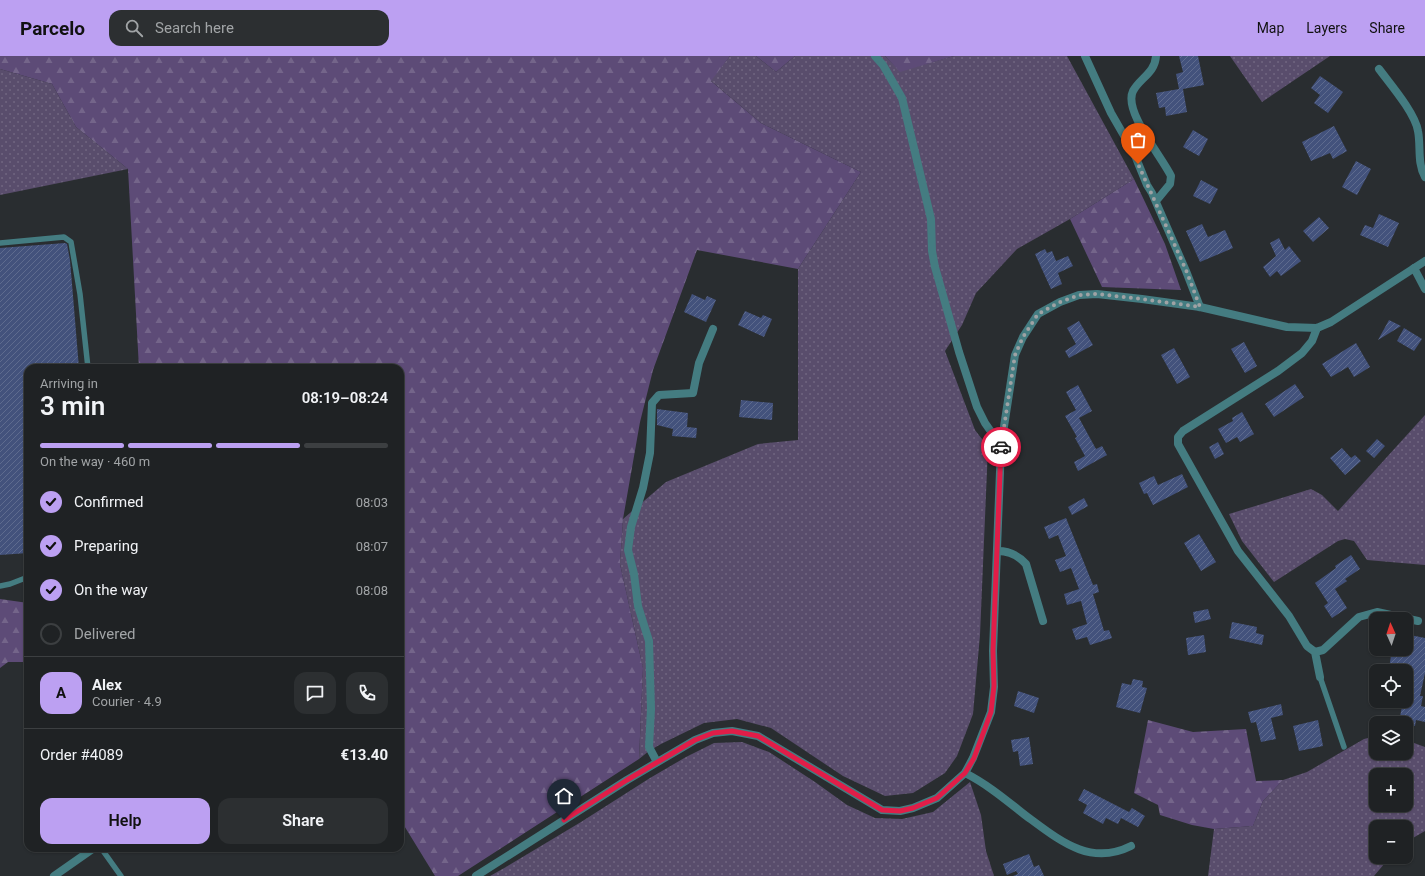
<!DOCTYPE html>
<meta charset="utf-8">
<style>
:root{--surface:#1f2224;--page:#2c2f31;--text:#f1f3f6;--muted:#a1a4a6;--line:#3c3f41;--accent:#bca0f2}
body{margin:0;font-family:Roboto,sans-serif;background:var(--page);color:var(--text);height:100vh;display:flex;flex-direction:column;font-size:15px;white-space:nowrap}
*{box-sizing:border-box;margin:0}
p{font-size:13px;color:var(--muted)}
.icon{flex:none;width:22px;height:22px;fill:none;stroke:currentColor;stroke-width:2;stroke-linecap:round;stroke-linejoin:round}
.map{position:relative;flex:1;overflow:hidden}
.sheet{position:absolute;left:24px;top:308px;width:380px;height:488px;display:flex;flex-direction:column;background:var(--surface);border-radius:12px;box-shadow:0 1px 3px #0004,0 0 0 1px var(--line)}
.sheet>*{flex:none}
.needle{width:26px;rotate:357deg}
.controls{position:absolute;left:1369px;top:556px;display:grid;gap:8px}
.controls a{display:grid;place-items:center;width:44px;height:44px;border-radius:8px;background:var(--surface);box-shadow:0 1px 3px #0004,0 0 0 1px var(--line);font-size:20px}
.pin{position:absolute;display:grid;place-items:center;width:34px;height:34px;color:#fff;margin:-41px -17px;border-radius:50% 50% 50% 0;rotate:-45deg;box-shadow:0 0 4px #0007}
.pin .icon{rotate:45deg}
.courier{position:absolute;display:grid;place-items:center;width:40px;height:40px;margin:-20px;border:3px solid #e11d48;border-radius:50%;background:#fff;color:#222;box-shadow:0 1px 5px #0007}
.summary em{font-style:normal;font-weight:600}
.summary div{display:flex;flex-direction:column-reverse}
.summary{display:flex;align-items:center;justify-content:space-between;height:68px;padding:0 16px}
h1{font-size:26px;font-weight:600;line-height:30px}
.bar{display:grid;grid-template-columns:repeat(4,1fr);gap:6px 4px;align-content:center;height:48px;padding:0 16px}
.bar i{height:5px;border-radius:3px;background:var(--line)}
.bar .current{background:var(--accent)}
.bar p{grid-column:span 4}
.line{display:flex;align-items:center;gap:10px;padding:0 16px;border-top:1px solid var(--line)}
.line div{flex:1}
.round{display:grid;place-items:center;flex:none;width:42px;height:42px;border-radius:12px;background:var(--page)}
ol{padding:0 16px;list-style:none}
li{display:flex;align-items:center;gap:12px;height:44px}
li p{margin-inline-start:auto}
li .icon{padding:4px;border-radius:50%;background:var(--accent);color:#111;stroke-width:4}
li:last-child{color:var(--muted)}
li i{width:22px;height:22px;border:2px solid var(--line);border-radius:50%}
.button{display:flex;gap:8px;margin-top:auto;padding:8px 16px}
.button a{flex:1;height:46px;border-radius:12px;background:var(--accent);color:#111;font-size:16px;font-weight:600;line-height:46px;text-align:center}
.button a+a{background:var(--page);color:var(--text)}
header{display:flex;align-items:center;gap:24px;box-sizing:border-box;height:56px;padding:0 20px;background:var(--accent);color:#111}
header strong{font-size:19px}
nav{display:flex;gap:22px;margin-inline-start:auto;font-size:14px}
.search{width:280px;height:36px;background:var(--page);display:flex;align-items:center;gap:10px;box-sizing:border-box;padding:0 14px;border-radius:12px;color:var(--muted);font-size:15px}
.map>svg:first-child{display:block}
.grass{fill:url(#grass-dots);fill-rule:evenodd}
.forest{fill:url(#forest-firs)}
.building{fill:url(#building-hatch)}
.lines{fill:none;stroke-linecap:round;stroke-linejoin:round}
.service{stroke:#447c81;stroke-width:5.5}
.minor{stroke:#447c81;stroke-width:8}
.tertiary{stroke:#447c81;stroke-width:8}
.done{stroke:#9fa2a4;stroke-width:4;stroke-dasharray:0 7.2}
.route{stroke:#e11d48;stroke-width:5}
</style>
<header>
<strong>Parcelo</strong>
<div class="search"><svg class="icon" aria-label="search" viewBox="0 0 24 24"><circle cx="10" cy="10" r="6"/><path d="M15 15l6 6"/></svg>Search here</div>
<nav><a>Map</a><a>Layers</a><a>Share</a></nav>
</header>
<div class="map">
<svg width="1425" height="820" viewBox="0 0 1425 820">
<defs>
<pattern id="grass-dots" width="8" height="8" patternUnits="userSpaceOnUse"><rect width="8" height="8" fill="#594d6c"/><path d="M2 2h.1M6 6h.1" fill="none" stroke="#706681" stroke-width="1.8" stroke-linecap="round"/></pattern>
<pattern id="forest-firs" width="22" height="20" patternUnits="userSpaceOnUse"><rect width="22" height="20" fill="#5d4b77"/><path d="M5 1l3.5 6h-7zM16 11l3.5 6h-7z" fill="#74658a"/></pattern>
<pattern id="building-hatch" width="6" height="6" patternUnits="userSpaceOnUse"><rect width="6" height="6" fill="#43527c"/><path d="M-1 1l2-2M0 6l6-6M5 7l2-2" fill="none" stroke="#5e6b8e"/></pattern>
</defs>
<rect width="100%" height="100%" fill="#292d30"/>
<!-- grass -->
<path class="grass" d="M730 0H756L776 16 795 0H885L900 15 954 0H1067L1134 123 1070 163 1017 193 976 237 962 269 945 295 975 374 988 391 980 579 973 658 957 700 945 717 913 737 885 740 843 720 771 672 737 663 704 667 661 688 649 695 639 703 643 612 620 508 623 463 666 426 758 388 798 384V213L861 116 761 67 710 24Z
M1230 0H1330L1262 46Z
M0 13 52 28 76 71 128 113 0 139Z
M1425 359V509L1367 504 1354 485 1345 483 1338 485 1274 526 1242 485 1229 458 1311 433 1322 439 1338 455Z
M1376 680V697H1406V684L1425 691V775L1406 786V771H1376V801H1390L1374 820H1208L1214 773 1253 770 1263 745 1283 724 1307 716 1364 683ZM1376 719H1406V749H1376Z
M742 686 769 696 815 726 847 749 875 762 902 763 933 756 970 726 981 759 986 795 994 820H490L506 811 581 766 650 722 686 701 714 687Z"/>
<!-- forest -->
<path class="forest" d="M0 0H730L711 25 761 67 861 116 798 213 697 194 653 314 640 366 623 463 620 508 643 612 639 703 458 820H435L400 763V312H139L128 113 76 71 52 28 0 13Z
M756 0H795L776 16Z
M885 0H954L900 16Z
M1134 123 1165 188 1181 234 1102 231 1070 163Z
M0 543 28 547V606H8L0 612Z
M1148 664 1193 676 1246 673 1256 725 1283 724 1263 745 1253 770 1214 773 1192 769 1160 759 1158 749 1134 737Z"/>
<!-- building -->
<path class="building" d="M1179 0H1198L1204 29 1183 33 1187 56 1166 60 1165 51 1159 52 1156 37 1179 33 1176 18 1183 16Z
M1320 20 1343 36 1328 57 1314 47 1320 39 1311 32Z
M1334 70 1347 95 1333 103 1330 97 1311 105 1302 86Z
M1193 74 1208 83 1199 100 1183 91Z
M1356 105 1371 113 1357 139 1342 131Z
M1201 124 1218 133 1210 148 1193 140Z
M1379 158 1399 167 1388 191 1360 179 1365 169 1373 172Z
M1319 161 1329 172 1313 186 1303 175Z
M1202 168 1208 181 1225 174 1233 192 1200 206 1186 175Z
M1279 182 1285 194 1289 190 1301 205 1281 220 1277 215 1270 221 1263 211 1276 200 1270 187Z
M65 187 67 188 70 204 79 312H28V497L0 499V192Z
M1045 193 1047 197 1052 195 1056 205 1068 200 1073 210 1058 217 1062 228 1051 233 1035 198Z
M692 238 705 244 707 240 716 244 706 266 684 256Z
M745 255 761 262 763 259 772 263 764 281 738 269Z
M1389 264 1401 270 1378 284Z
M1079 265 1093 289 1069 302 1065 295 1076 288 1067 272Z
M1404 272 1422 283 1414 295 1397 285Z
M1244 286 1257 310 1245 317 1231 293Z
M1356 287 1370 311 1354 321 1348 311 1331 321 1322 308Z
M1174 292 1190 321 1177 328 1161 299Z
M1295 328 1304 341 1274 361 1265 348Z
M1078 329 1092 355 1079 362 1096 393 1102 390 1107 399 1078 415 1074 406 1085 400 1075 382 1077 381 1065 360 1076 354 1066 336Z
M741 344 773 347 772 364 739 361Z
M657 353 688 357 687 371 697 372 696 382 672 380 673 373 657 369Z
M1242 356 1254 378 1240 386 1237 381 1226 387 1218 373 1233 365 1232 362Z
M1377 383 1385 390 1374 402 1366 395Z
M1218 386 1224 398 1215 403 1209 391Z
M1342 392 1351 402 1355 399 1361 405 1345 419 1330 402Z
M1182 418 1188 431 1153 449 1147 437 1144 438 1139 427 1154 420 1158 429Z
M1084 442 1088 450 1072 459 1068 451Z
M1066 462 1093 529 1097 528 1099 536 1093 538 1104 575 1109 574 1112 582 1090 589 1087 581 1076 584 1072 573 1087 568 1081 545 1067 549 1064 538 1079 533 1071 512 1060 516 1055 504 1066 500 1058 479 1049 483 1044 471Z
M1199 478 1216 506 1201 515 1184 487Z
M1351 499 1360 513 1345 523 1347 525 1335 533 1347 552 1332 562 1324 550 1328 547 1315 527 1336 512 1335 510Z
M1208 553 1211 563 1195 567 1193 556Z
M1232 566 1257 571 1256 577 1264 579 1262 589 1229 582Z
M1204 579 1206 596 1188 599 1186 582Z
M1410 579 1425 582V617L1420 640H1423L1421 650 1425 651V666L1416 664 1415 670 1402 667 1403 662 1400 661 1403 645H1406V638H1407L1411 616 1389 612 1391 600 1404 601V598H1407Z
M1133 623 1143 625 1142 631 1147 632 1140 657 1116 651 1122 627 1131 629Z
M1018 635 1039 642 1034 657 1014 650Z
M1281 648 1283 659 1271 662 1276 683 1261 686 1256 666 1251 667 1248 656Z
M1318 664 1323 690 1299 695 1293 670Z
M1029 681 1033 708 1020 710 1018 695 1013 696 1011 684Z
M1084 733 1129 756 1132 752 1145 760 1138 771 1121 762 1118 768 1106 762 1103 768 1083 757 1087 749 1078 744Z
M1029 798 1034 811 1039 809 1044 820H1013L1018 818 1016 815 1007 819 1003 808Z"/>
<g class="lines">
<!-- service -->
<path class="service" d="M0 187 64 181 71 186 80 238 88 312
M0 530 10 528 28 521
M1320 621 1344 691
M101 792 121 820"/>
<!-- minor -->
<path class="minor" d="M875 0 883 9 902 42 931 163 932 195 935 211 959 296 977 351 985 367 1001 390
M1085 0 1111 57 1134 97 1147 129 1152 137 1186 215 1200 251
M1156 0C1155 17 1140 22 1133 35 1123 55 1162 101 1171 120L1170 128 1156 145
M1379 13C1391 29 1415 57 1418 75 1421 90 1417 107 1425 121
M1414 212 1425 233
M1317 272 1312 285 1302 297 1278 315 1183 375 1178 381V388L1238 495 1289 560 1307 590 1315 596 1323 594 1359 561 1377 556 1418 565
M998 495C1010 495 1018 499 1026 508L1043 565
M1315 596 1320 621
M657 706 649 691 651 653 649 585 638 550 634 518 628 494 631 471 643 432 650 397 652 347 659 339 693 337 699 307 713 273
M965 717C987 728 1006 744 1025 759 1058 783 1089 811 1131 790
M54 820 94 792"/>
<!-- tertiary -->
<path class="tertiary" d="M476 820 627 724 695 684 713 677 732 675 758 680 882 754 900 755 913 752 937 742 965 717 973 702 991 656 994 631 993 595 1001 390 1015 299 1023 281 1038 258 1060 246 1079 239 1097 238 1142 243 1200 251 1287 271 1317 272 1331 266 1425 205"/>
</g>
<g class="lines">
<!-- done -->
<path class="done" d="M1001 391 1015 299 1023 281 1038 258 1060 246 1079 239 1097 238 1142 243 1200 251 1186 214 1138 108"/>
<!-- route -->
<path class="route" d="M564 764 627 724 695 684 713 677 732 675 758 680 882 754 900 755 913 752 937 742 965 717 974 702 991 656 994 630 993 595 1001 391"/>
</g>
</svg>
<div class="controls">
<a><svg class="needle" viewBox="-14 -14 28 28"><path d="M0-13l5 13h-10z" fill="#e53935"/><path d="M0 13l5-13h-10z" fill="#a1a4a6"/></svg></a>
<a><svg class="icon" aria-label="locate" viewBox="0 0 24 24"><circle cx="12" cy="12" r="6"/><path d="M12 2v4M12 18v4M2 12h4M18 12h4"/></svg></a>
<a><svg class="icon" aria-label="layers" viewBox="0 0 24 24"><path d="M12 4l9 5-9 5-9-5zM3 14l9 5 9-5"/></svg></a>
<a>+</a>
<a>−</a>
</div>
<div class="pin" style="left:1138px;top:108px;background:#ea580c"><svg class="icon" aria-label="bag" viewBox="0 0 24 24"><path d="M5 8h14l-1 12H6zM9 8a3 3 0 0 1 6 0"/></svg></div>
<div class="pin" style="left:564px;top:764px;background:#1f2937"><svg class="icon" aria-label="home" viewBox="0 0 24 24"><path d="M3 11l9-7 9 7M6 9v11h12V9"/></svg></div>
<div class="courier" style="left:1001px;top:391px"><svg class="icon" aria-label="car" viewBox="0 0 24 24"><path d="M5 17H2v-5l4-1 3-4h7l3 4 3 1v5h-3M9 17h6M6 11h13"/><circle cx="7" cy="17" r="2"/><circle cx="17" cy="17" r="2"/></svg></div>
<section class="sheet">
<div class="summary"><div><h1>3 min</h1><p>Arriving in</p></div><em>08:19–08:24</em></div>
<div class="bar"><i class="current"></i><i class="current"></i><i class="current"></i><i></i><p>On the way · 460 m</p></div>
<ol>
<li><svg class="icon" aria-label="check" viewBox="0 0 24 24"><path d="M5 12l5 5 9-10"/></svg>Confirmed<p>08:03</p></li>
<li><svg class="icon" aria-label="check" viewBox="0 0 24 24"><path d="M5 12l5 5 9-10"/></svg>Preparing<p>08:07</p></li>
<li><svg class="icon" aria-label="check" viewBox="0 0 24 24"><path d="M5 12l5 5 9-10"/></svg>On the way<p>08:08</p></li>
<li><i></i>Delivered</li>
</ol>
<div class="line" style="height:72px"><b class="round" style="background:var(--accent);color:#111">A</b><div><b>Alex</b><p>Courier · 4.9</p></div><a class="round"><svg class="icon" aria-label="chat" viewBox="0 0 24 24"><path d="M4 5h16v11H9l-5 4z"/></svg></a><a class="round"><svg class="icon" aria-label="phone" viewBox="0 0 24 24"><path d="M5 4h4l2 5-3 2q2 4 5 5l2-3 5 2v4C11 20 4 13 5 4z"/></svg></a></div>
<div class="line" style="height:52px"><div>Order #4089</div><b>€13.40</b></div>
<div class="button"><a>Help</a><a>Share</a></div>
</section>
</div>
